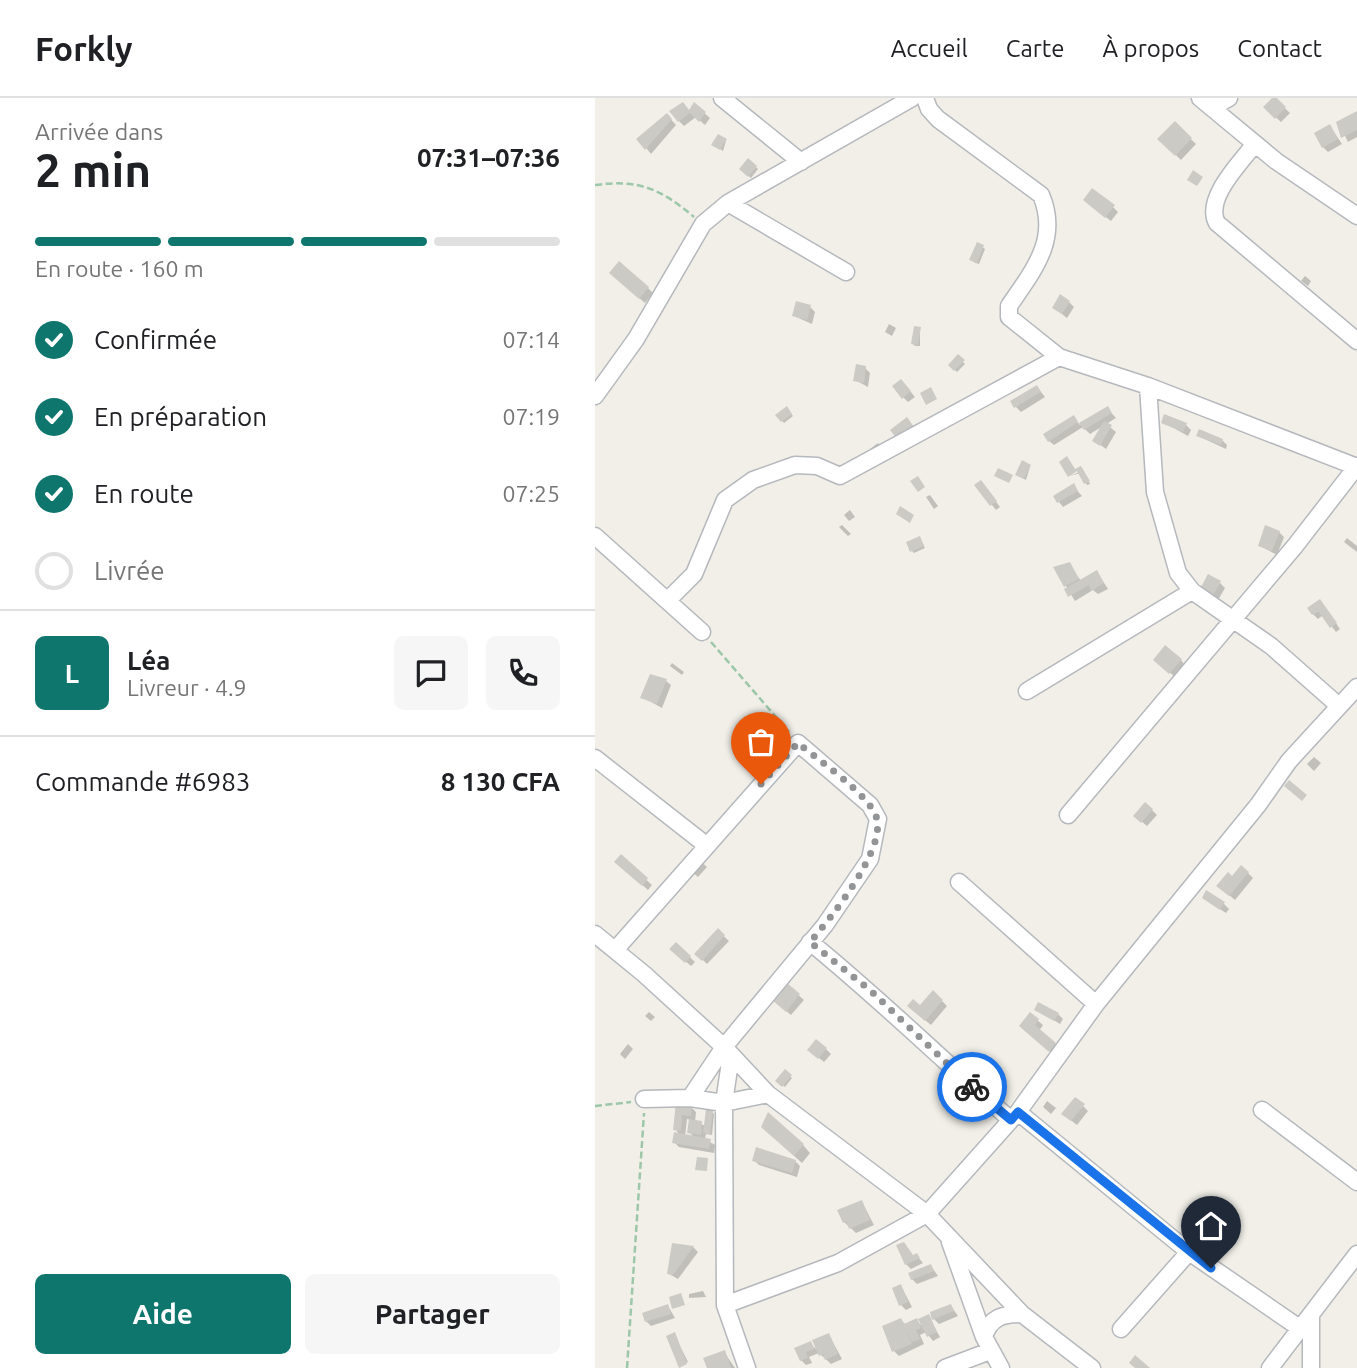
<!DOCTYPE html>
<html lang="fr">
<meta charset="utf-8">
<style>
:root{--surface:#fff;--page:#f6f6f6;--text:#202124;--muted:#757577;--line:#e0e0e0;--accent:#0f766e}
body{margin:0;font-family:Ubuntu,sans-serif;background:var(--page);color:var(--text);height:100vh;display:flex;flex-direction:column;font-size:26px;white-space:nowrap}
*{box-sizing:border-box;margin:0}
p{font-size:23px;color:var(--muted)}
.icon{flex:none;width:38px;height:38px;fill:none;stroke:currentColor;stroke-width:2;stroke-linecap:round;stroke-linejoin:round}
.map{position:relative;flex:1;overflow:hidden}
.panel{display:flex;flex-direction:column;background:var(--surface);width:595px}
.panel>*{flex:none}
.pin{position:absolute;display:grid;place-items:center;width:60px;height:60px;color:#fff;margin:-72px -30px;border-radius:50% 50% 50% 0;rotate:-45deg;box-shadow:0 0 7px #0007}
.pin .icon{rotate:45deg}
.courier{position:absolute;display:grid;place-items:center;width:70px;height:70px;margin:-35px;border:5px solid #1a73e8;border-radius:50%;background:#fff;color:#222;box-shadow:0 2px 9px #0007}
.overview em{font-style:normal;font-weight:600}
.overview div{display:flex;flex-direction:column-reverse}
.overview{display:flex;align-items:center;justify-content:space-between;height:119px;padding:0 35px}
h1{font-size:46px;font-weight:600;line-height:52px}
.bar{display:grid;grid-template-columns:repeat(4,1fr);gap:10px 7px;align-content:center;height:84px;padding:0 35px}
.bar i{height:9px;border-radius:5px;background:var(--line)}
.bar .selected{background:var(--accent)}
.bar p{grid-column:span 4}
.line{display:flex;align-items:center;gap:18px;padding:0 35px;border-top:2px solid var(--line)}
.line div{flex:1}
.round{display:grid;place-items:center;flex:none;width:74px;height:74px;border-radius:10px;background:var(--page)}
ol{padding:0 35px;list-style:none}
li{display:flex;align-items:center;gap:21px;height:77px}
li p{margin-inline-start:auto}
li .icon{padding:7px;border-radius:50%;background:var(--accent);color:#fff;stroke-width:4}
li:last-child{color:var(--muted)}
li i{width:38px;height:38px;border:4px solid var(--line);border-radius:50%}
.button{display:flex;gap:14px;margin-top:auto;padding:14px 35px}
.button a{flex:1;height:80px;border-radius:10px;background:var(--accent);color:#fff;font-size:28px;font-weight:600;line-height:80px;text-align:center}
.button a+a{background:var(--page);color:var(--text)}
header{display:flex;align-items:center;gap:42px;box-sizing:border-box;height:98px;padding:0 35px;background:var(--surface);border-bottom:2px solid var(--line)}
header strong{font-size:33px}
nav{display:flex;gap:38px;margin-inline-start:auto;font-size:24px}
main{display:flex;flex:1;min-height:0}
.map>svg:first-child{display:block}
.shadow{fill:#0003;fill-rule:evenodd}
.building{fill:#cccac5}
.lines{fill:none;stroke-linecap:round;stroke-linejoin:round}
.minor-casing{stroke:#b5b8bc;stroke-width:19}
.path{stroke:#9cc7a9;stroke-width:2.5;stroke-dasharray:7 3.5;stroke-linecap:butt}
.minor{stroke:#fff;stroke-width:16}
.done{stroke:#929495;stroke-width:7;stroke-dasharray:0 12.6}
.route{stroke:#1a73e8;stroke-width:9}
</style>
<header>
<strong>Forkly</strong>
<nav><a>Accueil</a><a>Carte</a><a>À propos</a><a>Contact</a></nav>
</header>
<main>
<section class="panel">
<div class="overview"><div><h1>2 min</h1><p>Arrivée dans</p></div><em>07:31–07:36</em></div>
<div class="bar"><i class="selected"></i><i class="selected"></i><i class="selected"></i><i></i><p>En route · 160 m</p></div>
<ol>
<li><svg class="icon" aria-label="check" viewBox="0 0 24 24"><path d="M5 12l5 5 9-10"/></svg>Confirmée<p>07:14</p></li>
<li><svg class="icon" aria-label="check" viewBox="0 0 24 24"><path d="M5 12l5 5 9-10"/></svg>En préparation<p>07:19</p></li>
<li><svg class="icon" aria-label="check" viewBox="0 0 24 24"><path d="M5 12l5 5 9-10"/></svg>En route<p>07:25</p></li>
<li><i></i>Livrée</li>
</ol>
<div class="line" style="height:126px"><b class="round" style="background:var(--accent);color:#fff">L</b><div><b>Léa</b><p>Livreur · 4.9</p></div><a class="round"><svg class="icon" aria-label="chat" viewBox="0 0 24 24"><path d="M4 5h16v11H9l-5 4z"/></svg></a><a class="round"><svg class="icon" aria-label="phone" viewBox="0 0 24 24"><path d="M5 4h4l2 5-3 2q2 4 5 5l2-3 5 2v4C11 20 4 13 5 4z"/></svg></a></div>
<div class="line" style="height:91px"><div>Commande #6983</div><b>8 130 CFA</b></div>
<div class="button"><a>Aide</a><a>Partager</a></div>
</section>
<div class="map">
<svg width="762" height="1270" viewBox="0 0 762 1270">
<rect width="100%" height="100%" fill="#f1efe8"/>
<!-- shadow -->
<path class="shadow" d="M679 0 695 15 686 24 670 9Z
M100 7 115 20 110 27 101 19 89 28 84 23Z
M762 15V39L753 44 744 25Z
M72 17 81 27 56 56 44 41Z
M580 26 601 46 586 62 564 41Z
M735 28 747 46 733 54 728 49Z
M131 43 128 53 121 48Z
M154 63 163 71 156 80 146 71Z
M495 107 518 109 523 114 516 123Z
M383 146 390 151 384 166 378 164Z
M710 178 716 183 713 188 706 183Z
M21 180 53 190 58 195 50 205Z
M474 204 479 209 472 220 459 210Z
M215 209 220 214 217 226 199 218Z
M294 226 301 230 297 238 290 234Z
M325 231V248H320L318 246Z
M363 259 370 266 362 274 355 267Z
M270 270 275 275 273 289 260 282Z
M311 288 320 299 313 304 308 299Z
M442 289 450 299 426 314 421 309Z
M512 310 521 320 511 326 521 334 511 351 500 343 508 328 495 336 488 329 459 347 454 343 478 319 485 327Z
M192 311 198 318 189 325 183 318Z
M568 324 591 327 596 332 593 338Z
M603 338 627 342 632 347 631 351Z
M283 345 289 352 281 359 275 351Z
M435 369 431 382 424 378Z
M488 372 495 386 492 387 485 375 475 378Z
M381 387 390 389 405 409 401 412Z
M478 388 487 398 468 409 464 404Z
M335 397 343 408 339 411 331 399Z
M255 412 260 419 254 423 249 417Z
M247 427 256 436 253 438 244 429Z
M684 434 689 439 682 457 665 448Z
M752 440 762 448V454L749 444Z
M326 442 330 450 319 455 317 453Z
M474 466 486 483 502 474 513 491 503 496 498 492 480 503 471 488Z
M625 485 630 490 623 502 612 496Z
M730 509 745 531 741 534 728 517 723 521 718 516Z
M586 562 590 567 580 579 565 566Z
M77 565 89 574 87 577 75 568Z
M71 583 76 587 67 610 47 599Z
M719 659 726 665 719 673 712 666Z
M551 706 562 717 552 728 540 718Z
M26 759 57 787 53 792 22 764Z
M105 763 112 769 103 779 96 773Z
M653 775 658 780 640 802 629 793 637 780Z
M614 804 629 806 634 811 631 815Z
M123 833 134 843 112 866 102 856Z
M81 846 100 864 96 868 76 851Z
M191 886 209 902 196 917 183 906Z
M347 903 352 908 336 927 319 913Z
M441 911 463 916 468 921 465 926Z
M54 914 60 919 56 923 50 918Z
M436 917 448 927 444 933 465 951 460 957 431 933Z
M33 946 38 951 30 961 25 956Z
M231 951 236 956 229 964 219 956Z
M190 974 197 980 190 989 183 983Z
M452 1003 461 1010 456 1016 448 1009Z
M82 1006 96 1009 101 1014 100 1024 111 1028 117 1014 119 1016 117 1037 111 1036 110 1041 120 1047 119 1055 84 1049 79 1044 85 1037 80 1031ZM92 1021 96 1022 94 1034 99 1039 90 1038Z
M488 1008 493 1013 482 1027 473 1020Z
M176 1037 208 1047 215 1055 207 1065Z
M159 1062 200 1063 205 1068 202 1079 164 1067Z
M267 1104 279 1127 261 1135 249 1124Z
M78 1147 98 1149 103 1154 83 1181 74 1176Z
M322 1158 328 1165 316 1171 311 1166Z
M336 1168 343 1178 322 1186 317 1181Z
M306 1188 317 1209 311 1212 306 1207Z
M108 1193 111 1199 94 1200V1196Z
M73 1208 80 1220 56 1228 51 1223Z
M356 1208 363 1218 344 1226 339 1221Z
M333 1218 345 1239 338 1243 331 1234 325 1237 329 1246 304 1258 299 1253 306 1222 311 1227 321 1222 329 1230Z
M79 1236 93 1264 85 1267Z
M234 1237 247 1261 236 1266 224 1255 214 1259 217 1265 211 1267 206 1262 215 1245 224 1254Z
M129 1254 140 1270H114Z"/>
<!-- building -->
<path class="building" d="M677 0H682L691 9 680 21 668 9Z
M88 4 94 12 99 4 111 14 104 24 95 15 83 24 74 13Z
M762 13V32L746 40 741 24Z
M72 15 77 21 50 52 41 41Z
M580 23 597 40 580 58 562 41Z
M735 26 743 41 727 50 719 35Z
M123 36 132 41 125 52 116 47Z
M153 60 162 68 153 79 144 71Z
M598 72 608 79 602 88 592 82Z
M497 90 520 107 510 120 488 102Z
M382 144 389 147 382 165 374 162Z
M24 163 54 189 44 201 14 175Z
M465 196 475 203 467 216 457 210Z
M201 203 216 207 212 222 197 218Z
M319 228 326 229 323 247 316 246Z
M363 256 370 262 359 273 353 267Z
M261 266 271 268 269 285 258 283Z
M306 281 316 293 307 301 297 288Z
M442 287 446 294 419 310 415 303Z
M336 289 342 301 331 307 325 295Z
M192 308 197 316 186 324 180 317Z
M513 308 517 315 489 332 484 325Z
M569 316 592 325 588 334 566 325Z
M479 317 483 324 453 344 448 336Z
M312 319 319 329 303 342 295 332Z
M509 323 517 327 505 348 497 343Z
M604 331 628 341 626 347 601 338Z
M472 358 480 371 486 368 495 383 489 386 482 373 473 379 464 364Z
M427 362 436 367 429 381 420 377Z
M403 370 418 377 414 385 399 378Z
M323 378 330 389 323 394 315 383Z
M386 382 402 403 395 408 379 387Z
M479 385 483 393 462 405 458 398Z
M305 408 319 417 315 425 301 416Z
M670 427 685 433 677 453 663 448Z
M325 438 329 448 315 454 311 444Z
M475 464 484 481 469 489 458 469Z
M502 472 509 485 496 493 494 487 473 499 469 491Z
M613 476 626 483 618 498 605 491Z
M725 501 742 525 735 530 723 513 717 517 712 510Z
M570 547 587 561 574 576 558 562Z
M55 576 72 581 62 606 45 600Z
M694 682 712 697 707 703 689 688Z
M550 704 558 711 546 725 538 718Z
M26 756 53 780 47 788 19 764Z
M646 767 654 774 634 798 621 788 633 774 637 778Z
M611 792 630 804 625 812 607 800Z
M123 830 130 837 107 863 99 856Z
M81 844 96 858 90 865 74 851Z
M191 884 205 896 191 914 176 901Z
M338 892 348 902 330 923 312 908 318 901 325 907Z
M443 904 464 915 459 923 439 912Z
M435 914 444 921 440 927 461 945 454 954 424 928Z
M221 941 232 950 223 961 212 952Z
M190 971 197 977 187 989 180 983Z
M480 999 490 1006 476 1023 466 1016Z
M81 1004 97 1007 96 1018 87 1017 86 1033 78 1032Z
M111 1011 118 1012 115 1036 108 1035Z
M173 1014 209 1046 199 1058 166 1029Z
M94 1021 107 1023 106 1037 92 1035Z
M79 1034 116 1041 114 1051 77 1045Z
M161 1049 201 1062 197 1075 157 1063Z
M102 1059 113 1060 112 1073 100 1072Z
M267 1102 275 1122 254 1131 251 1123 248 1125 242 1112Z
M309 1144 318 1157 322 1155 325 1160 310 1167 301 1147Z
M77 1145 99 1148 78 1177 72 1176Z
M336 1166 339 1173 316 1182 313 1175Z
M306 1186 313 1204 304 1208 297 1190Z
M86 1195 90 1207 77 1211 74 1199Z
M73 1206 76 1216 50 1224 47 1215Z
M356 1206 359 1213 337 1222 335 1214Z
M334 1216 342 1234 332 1239 323 1221Z
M306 1220 309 1226 322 1220 326 1230 321 1232 325 1241 317 1244 310 1230 317 1246 297 1254 287 1228Z
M80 1234 92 1266 84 1270 71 1238Z
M234 1235 243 1256 230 1262 228 1256 224 1258 217 1242Z
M216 1243 219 1251 211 1254 213 1260 205 1263 199 1250Z
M130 1252 136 1270H112L108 1260Z
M540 1257 555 1270H540L534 1265Z"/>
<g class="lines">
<defs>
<path id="minor" d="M127 0 206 64
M330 0 334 11 343 21 446 97C465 141 438 173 414 208V219L464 259 553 288 762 369
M605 0 681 63 762 118
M618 9 634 0
M659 47C645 65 609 101 622 125L762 243
M133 105 251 174
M553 288 560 394 583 475 597 493 676 548 744 608
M0 298 41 241 108 126 133 105 317 0
M0 438 107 534
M73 502 99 476 130 402 158 382 200 367 222 368 245 378 464 259
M432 593 597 493
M0 660 111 747
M473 717 700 448 762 368
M364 784 501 906
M0 836 49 876 129 949 173 996 332 1116 427 1216 497 1270
M215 844C284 900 348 963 416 1022
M21 851 203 645 275 707 283 721 275 761 230 827 129 949 95 1000
M136 957 129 1005 130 1207 152 1270
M49 1001 95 1000 129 1005 173 996
M667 1012 762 1084
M423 1014 594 1154 706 1231
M355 1144 389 1239 406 1270
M130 1207 243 1165 332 1116 423 1014 501 906 663 707 694 663 762 589
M526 1231 594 1154
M389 1239C395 1219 408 1216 427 1216
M350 1270 395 1253
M675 1270 762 1156
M716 1270V1218"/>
</defs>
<!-- minor casing -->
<use href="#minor" class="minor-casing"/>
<!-- path -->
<path class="path" d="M0 87C44 81 66 91 99 119
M116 544 194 634
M0 1008 36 1004
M32 1270 49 1015"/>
<!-- minor -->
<use href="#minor" class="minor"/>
</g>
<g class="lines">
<!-- done -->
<path class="done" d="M166 686 203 645C223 662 272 695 281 718 293 750 235 821 215 844L275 892 377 989"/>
<!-- route -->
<path class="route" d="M377 989 416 1022 423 1014 616 1170"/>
</g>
</svg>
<div class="pin" style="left:166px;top:686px;background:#ea580c"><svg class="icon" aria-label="bag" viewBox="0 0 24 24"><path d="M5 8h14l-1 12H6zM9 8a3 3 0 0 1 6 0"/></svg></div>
<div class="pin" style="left:616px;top:1170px;background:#1f2937"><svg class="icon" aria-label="home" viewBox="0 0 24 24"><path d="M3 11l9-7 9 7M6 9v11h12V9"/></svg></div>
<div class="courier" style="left:377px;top:989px"><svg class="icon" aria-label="bike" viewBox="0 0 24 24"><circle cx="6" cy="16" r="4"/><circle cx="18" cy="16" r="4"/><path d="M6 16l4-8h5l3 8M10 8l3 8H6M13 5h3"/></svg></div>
</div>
</main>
